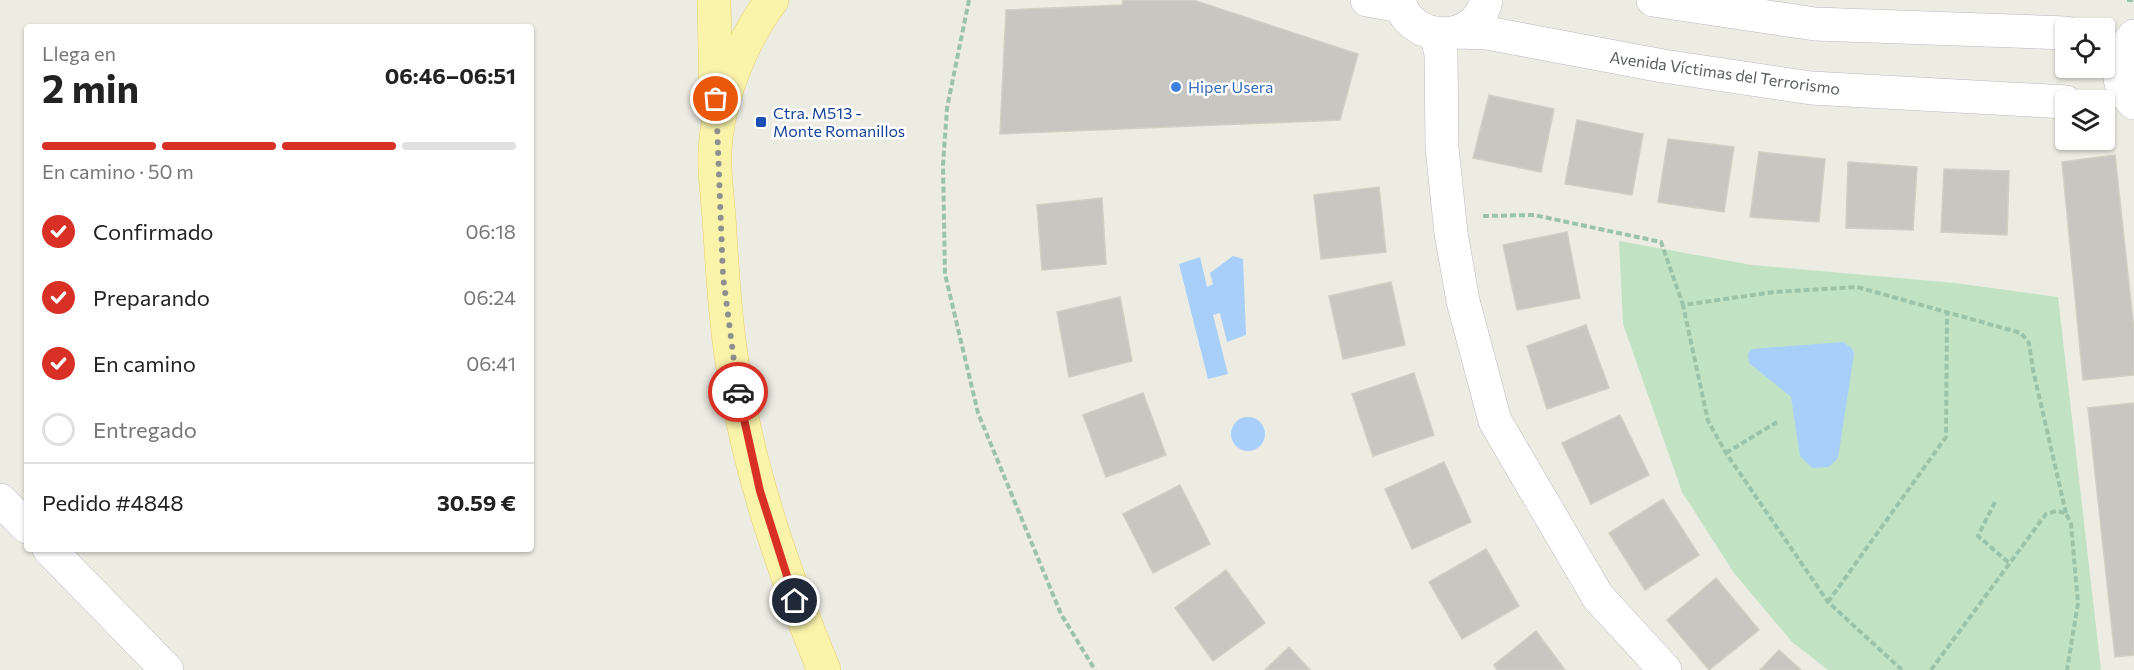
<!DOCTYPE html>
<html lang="es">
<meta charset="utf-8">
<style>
:root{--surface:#fff;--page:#f2f2f2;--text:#222;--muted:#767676;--line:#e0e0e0;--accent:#d93025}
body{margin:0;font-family:Commissioner,sans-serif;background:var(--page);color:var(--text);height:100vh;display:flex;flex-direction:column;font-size:22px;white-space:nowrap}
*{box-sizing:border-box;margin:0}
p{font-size:20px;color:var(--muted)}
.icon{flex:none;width:33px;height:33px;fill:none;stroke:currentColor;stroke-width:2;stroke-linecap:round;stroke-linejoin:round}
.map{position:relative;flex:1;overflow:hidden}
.details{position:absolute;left:24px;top:24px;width:510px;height:528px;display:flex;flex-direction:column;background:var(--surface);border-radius:6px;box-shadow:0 2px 4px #0004}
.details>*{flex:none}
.buttons{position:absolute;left:2055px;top:18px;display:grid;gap:12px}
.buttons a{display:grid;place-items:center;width:60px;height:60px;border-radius:6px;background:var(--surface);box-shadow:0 2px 4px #0004;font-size:30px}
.pin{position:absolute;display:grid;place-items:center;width:51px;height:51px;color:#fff;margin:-26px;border:3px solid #fff;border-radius:50%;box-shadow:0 2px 6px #0007}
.courier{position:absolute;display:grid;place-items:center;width:60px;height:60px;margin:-30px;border:4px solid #d93025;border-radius:50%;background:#fff;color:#222;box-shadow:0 2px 8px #0007}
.headline em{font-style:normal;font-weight:700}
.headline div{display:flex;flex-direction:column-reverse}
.headline{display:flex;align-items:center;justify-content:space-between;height:102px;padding:0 18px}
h1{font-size:39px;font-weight:700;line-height:45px}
.bar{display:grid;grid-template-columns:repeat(4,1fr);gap:9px 6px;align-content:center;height:72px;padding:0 18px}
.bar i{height:8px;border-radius:4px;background:var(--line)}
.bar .selected{background:var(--accent)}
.bar p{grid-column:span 4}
.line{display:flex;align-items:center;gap:15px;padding:0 18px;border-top:2px solid var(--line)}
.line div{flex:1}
ol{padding:0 18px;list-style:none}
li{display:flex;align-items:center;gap:18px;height:66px}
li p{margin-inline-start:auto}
li .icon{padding:6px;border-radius:50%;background:var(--accent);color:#fff;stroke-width:4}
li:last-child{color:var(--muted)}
li i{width:33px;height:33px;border:3px solid var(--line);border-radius:50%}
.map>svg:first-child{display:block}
.green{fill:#c1e3c4}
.water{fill:#a7cffa}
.building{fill:#c8c6c0;stroke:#d1cec2;stroke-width:1.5}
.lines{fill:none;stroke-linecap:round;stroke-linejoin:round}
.minor-casing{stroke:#b8babf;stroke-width:34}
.primary-casing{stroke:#e9ce61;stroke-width:34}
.path{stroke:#9bc3aa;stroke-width:4;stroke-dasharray:6 3;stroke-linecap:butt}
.minor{stroke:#fff;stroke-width:33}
.primary{stroke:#faf4ab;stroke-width:33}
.done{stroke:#8e9090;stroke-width:6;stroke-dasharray:0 10.8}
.route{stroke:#d93025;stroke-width:8}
.shop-dot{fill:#3f7fe0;stroke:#fff;stroke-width:2}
.transit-dot{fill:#1a4fb4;stroke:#fff;stroke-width:2}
.labels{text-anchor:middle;stroke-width:5;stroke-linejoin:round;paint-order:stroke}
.street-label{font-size:16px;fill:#5b5e63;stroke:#fff}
.shop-label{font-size:16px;fill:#366cbe;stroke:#fff;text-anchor:start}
.transit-label{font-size:16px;fill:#164399;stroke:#fff;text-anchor:start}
</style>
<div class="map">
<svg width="2134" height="670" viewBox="0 0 2134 670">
<rect width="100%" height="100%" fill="#edece3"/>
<!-- green -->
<path class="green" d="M1619 241 1752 265 1955 283 2058 297 2101 670H1828L1792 642 1734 573 1682 492 1623 324Z"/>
<!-- water -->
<path class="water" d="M1233 256 1243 259 1246 335 1227 342 1220 313 1213 315 1228 374 1208 379 1179 264 1200 257 1207 287 1213 284 1210 273Z
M1843 342 1852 348 1854 354 1838 458 1829 467 1812 468 1800 456 1791 397 1749 363 1748 354 1751 349Z
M1231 434a17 17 0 1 1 34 0a17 17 0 1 1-34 0Z"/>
<!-- building -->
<path class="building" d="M1123 0H1193L1358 54 1340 120 1000 134 1006 10 1122 5Z
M1489 95 1554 109 1541 172 1473 158Z
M1577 120 1643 134 1632 195 1565 184Z
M1668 139 1734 147 1724 212 1658 202Z
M1759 152 1825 159 1819 222 1750 217Z
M2115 155 2134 330V375L2083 380 2062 162Z
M1848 162 1917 167 1913 230 1846 228Z
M1944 169 2009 171 2007 235 1941 232Z
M1379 187 1386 252 1321 259 1314 195Z
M1102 198 1106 264 1042 270 1037 205Z
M1567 232 1580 298 1517 310 1503 245Z
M1391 282 1405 345 1343 359 1329 296Z
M1120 297 1132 361 1069 377 1057 312Z
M1586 325 1609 388 1547 409 1527 346Z
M1414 373 1434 435 1373 456 1352 394Z
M1143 393 1166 455 1106 477 1083 415Z
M2134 403V655L2115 657 2088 408Z
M1620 415 1649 475 1591 504 1562 443Z
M1444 462 1471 522 1412 549 1385 489Z
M1180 485 1210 544 1153 573 1123 514Z
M1663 499 1699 555 1645 590 1609 533Z
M1486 549 1519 606 1462 639 1429 582Z
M1226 570 1265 623 1213 661 1175 608Z
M1716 578 1759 630 1709 670 1667 620Z
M1536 631 1565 670H1497L1494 665Z
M1289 647 1310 670H1265Z
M1779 650 1801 670H1760Z"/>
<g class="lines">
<defs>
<path id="minor" d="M1367 0 1401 6
M1399 0C1409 44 1477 46 1486 0
M1653 0 1815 24 2066 33
M1458 32 1487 33 1663 66 1811 88 2066 102
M1436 34 1441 53 1442 148 1451 233 1463 301 1495 421 1598 597 1665 670
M2134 36C2116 56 2113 83 2134 103
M0 500 27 527
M49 549 167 670"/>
<path id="primary" d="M714 0 716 103
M772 0C744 37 721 92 716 138 712 169 719 203 720 234 723 280 726 328 734 374 750 476 785 575 824 670"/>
</defs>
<!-- minor casing -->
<use href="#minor" class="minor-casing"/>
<!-- primary casing -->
<use href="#primary" class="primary-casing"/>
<!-- path -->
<path class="path" d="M969 0 947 108 943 165 945 274 978 413 1061 614 1095 670
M2127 0H2134
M1483 216 1534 215 1661 242 1683 305
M1726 453 1777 422
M1995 502 1978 536 2009 563
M1828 602 1946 437 1947 314
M1902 670 1828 602 1726 453 1708 421 1683 305 1774 292 1857 287 2021 333 2029 343 2033 370 2066 513
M1931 670 2046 514 2056 511 2066 513 2071 524 2078 603 2067 670"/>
<!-- minor -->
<use href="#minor" class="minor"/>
<!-- primary -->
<use href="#primary" class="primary"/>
</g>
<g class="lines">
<!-- done -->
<path class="done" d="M716 99 723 276 738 392"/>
<!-- route -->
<path class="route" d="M738 392 760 491 795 601"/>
</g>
<!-- markers -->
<circle class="shop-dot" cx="1176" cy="87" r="6"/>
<rect class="transit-dot" x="755" y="116" width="12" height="12" rx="3"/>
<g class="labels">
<!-- street labels -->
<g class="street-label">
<text transform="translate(1725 73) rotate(8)" y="6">Avenida Víctimas del Terrorismo</text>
</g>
<!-- shop labels -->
<g class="shop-label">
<text x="1188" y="93">Hiper Usera</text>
</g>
<!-- transit labels -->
<g class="transit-label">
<text x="773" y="119">Ctra. M513 -<tspan x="773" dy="18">Monte Romanillos</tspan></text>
</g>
</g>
</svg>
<div class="buttons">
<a><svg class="icon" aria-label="locate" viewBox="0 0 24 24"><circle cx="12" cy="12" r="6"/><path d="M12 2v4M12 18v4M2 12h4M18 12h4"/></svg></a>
<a><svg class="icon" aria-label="layers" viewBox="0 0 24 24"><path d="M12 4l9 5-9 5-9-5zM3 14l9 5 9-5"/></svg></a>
</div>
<div class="pin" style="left:716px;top:99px;background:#ea580c"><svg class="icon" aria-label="bag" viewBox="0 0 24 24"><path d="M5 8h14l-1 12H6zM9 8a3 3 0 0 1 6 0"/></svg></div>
<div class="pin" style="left:795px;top:601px;background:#1f2937"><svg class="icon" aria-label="home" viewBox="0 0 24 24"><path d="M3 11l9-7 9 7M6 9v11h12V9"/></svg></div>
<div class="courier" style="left:738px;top:392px"><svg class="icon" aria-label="car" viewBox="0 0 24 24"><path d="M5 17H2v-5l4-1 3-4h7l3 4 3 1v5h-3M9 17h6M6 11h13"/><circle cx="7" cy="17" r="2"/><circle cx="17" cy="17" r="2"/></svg></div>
<section class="details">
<div class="headline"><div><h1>2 min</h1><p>Llega en</p></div><em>06:46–06:51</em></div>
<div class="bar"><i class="selected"></i><i class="selected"></i><i class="selected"></i><i></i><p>En camino · 50 m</p></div>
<ol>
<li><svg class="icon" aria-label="check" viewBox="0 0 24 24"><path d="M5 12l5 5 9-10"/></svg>Confirmado<p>06:18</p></li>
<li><svg class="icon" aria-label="check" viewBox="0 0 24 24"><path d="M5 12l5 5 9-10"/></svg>Preparando<p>06:24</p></li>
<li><svg class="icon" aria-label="check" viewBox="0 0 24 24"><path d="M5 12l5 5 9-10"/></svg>En camino<p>06:41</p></li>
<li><i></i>Entregado</li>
</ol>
<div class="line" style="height:78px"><div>Pedido #4848</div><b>30.59 €</b></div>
</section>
</div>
